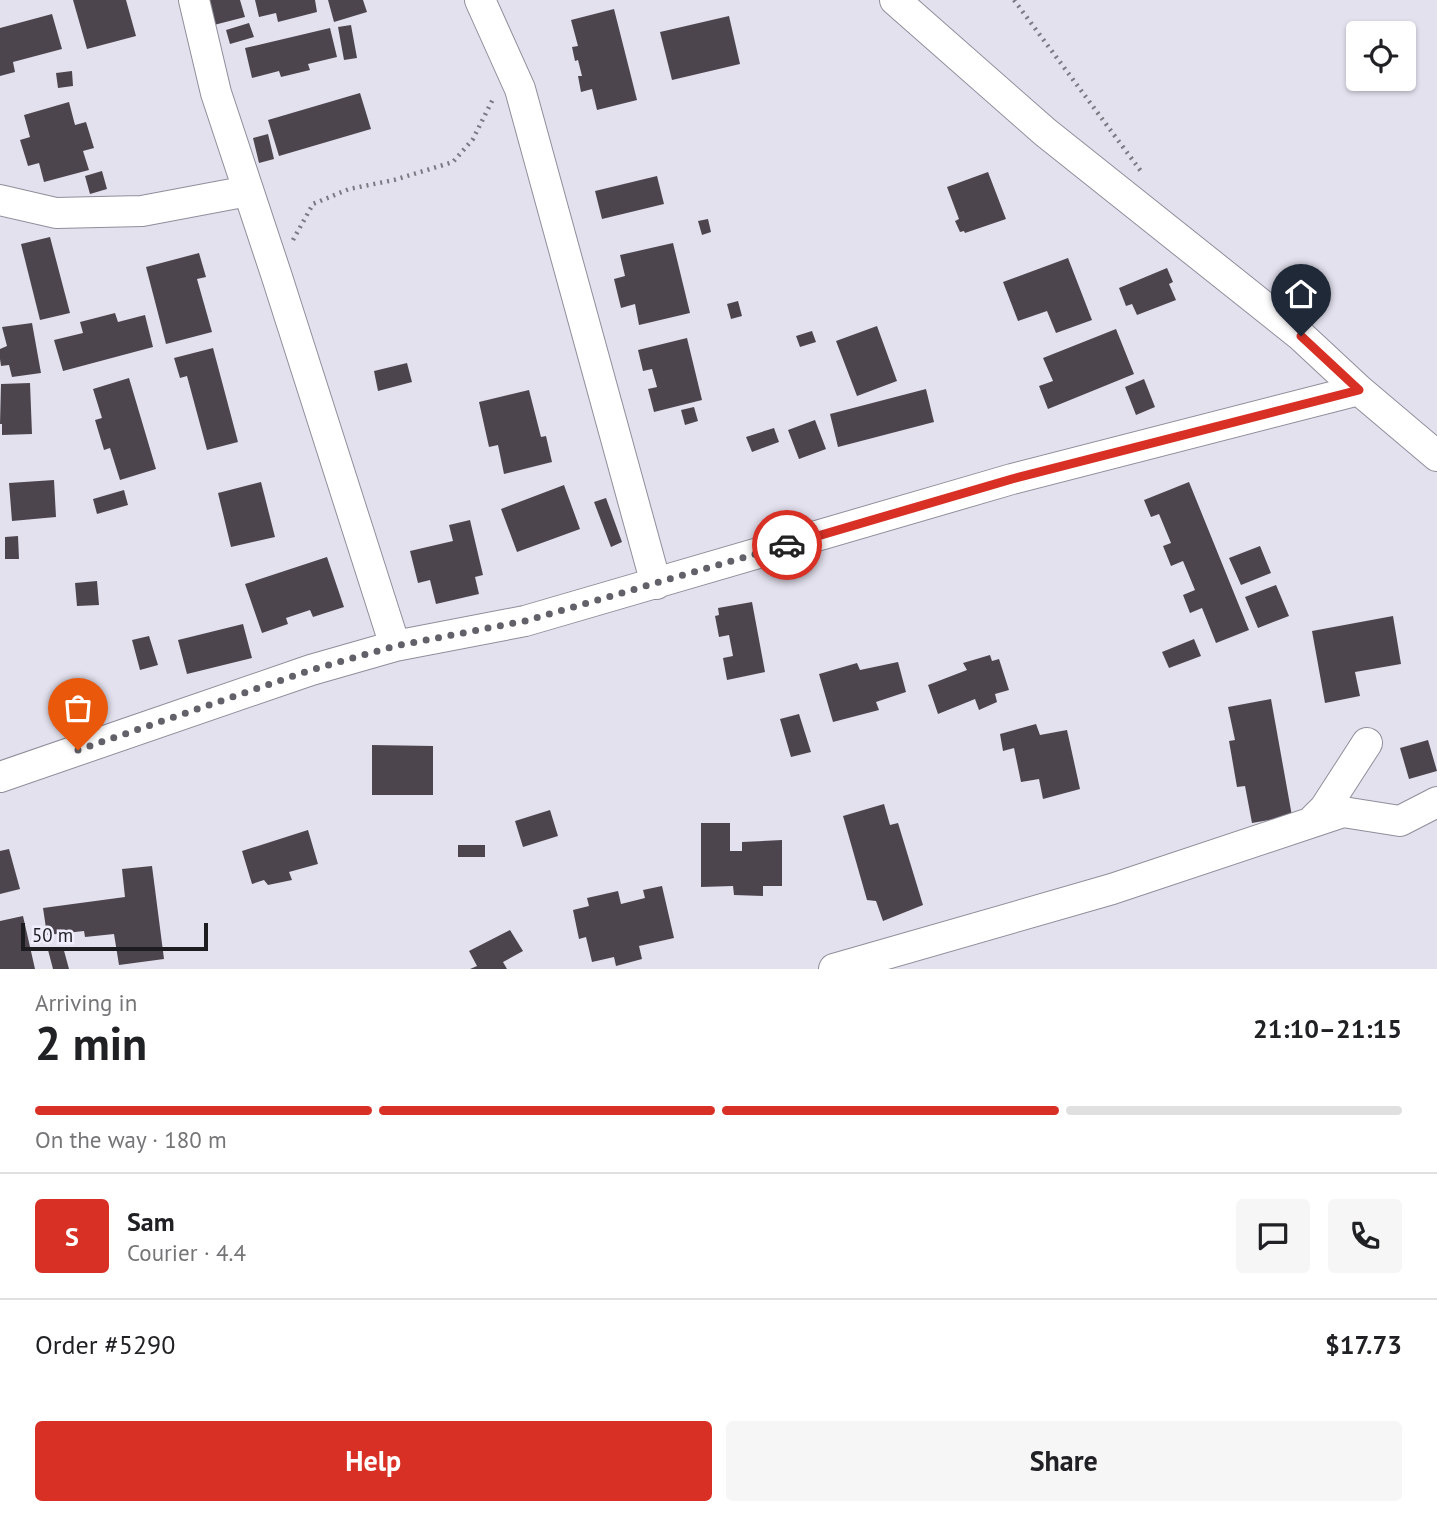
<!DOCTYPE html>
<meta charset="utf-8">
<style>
:root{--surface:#fff;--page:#f6f6f6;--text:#202124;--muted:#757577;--line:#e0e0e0;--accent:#d93025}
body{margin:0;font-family:"PT Sans",sans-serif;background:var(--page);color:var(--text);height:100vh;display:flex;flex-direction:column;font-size:26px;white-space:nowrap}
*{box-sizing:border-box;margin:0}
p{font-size:23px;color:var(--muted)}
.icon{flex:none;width:38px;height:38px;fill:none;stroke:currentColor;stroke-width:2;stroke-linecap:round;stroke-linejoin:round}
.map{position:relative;height:969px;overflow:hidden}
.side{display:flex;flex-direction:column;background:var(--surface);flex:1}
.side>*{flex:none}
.buttons{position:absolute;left:1346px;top:21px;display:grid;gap:14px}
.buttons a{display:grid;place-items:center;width:70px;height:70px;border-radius:7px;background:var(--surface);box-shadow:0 2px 5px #0004;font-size:35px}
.scale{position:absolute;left:21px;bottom:18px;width:187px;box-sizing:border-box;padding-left:7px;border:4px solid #1d1c21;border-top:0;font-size:19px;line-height:24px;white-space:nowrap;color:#1d1c21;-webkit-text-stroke:5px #f0eefc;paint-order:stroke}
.pin{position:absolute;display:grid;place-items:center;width:60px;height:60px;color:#fff;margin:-72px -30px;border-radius:50% 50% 50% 0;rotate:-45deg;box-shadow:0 0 7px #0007}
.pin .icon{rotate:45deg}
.courier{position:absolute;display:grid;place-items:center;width:70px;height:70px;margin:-35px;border:5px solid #d93025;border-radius:50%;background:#fff;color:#222;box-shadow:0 2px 9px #0007}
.overview em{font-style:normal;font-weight:700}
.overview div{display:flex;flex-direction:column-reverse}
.overview{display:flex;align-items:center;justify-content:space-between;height:119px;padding:0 35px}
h1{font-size:46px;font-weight:700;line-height:52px}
.bar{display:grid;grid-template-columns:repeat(4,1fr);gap:10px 7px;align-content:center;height:84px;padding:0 35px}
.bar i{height:9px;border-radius:5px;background:var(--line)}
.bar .active{background:var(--accent)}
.bar p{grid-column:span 4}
.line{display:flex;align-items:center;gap:18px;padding:0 35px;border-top:2px solid var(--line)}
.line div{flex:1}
.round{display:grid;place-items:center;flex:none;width:74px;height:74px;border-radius:7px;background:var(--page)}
.primary-button{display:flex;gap:14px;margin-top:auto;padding:14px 35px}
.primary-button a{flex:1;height:80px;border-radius:7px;background:var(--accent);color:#fff;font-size:28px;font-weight:700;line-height:80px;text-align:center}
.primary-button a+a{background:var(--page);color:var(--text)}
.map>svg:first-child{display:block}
.building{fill:#4d454e}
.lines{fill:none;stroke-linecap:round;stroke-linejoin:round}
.minor-casing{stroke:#908e9b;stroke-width:32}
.path{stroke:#7b7a83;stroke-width:4.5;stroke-dasharray:2 5;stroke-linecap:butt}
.minor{stroke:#fff;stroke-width:30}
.done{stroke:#626169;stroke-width:7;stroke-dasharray:0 12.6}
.route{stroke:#d93025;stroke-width:9}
</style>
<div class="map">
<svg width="1437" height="969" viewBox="0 0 1437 969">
<rect width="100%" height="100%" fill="#e3e1ee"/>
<!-- building -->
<path class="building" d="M73 0H126L136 36 87 49Z
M207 0H240L245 17 214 25Z
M255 0H315L317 12 278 22 276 13 259 17Z
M328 0H363L367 12 334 22Z
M614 9 637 100 597 110 592 89 581 92 578 76H582L578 60 575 61 572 47 578 46 571 20Z
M52 14 62 49 13 62 15 72 0 76V28Z
M729 16 740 64 672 80 660 32Z
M249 23 254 37 230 44 226 30Z
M351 25 357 58 344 60 338 27Z
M330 28 337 57 308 64 310 70 281 77 279 71 252 78 245 48Z
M72 71 73 86 58 88 56 73Z
M360 93 371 129 279 156 268 120Z
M69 102 75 125 86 122 94 148 83 151 89 170 44 182 39 163 28 166 20 140 30 137 24 115Z
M268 134 274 159 259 163 253 138Z
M102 171 107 189 90 194 85 176Z
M988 172 1006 219 965 233 964 231 960 232 955 221 959 219 947 187Z
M657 176 664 204 602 219 595 191Z
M708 219 711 232 702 235 698 221Z
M50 237 70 313 40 320 21 244Z
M673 243 690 313 639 325 635 304 621 308 614 279 625 276 620 255Z
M199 253 206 277 197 279 212 332 166 344 146 267Z
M1068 258 1092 320 1056 333 1047 311 1018 321 1003 282Z
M1167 268 1173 282 1169 284 1176 300 1137 315 1132 304 1126 306 1119 288Z
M738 301 742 316 731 319 727 304Z
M115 313 118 322 145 315 153 347 63 371 54 340 83 333 80 322Z
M32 323 41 373 12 377 9 365 1 366 0 359V349L7 346 2 327Z
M877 326 897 381 857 396 836 341Z
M1116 329 1134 374 1048 409 1039 386 1053 381 1043 358Z
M812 331 816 342 800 347 796 336Z
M687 338 702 400 654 412 648 389 657 387 652 369 643 371 638 350Z
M213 348 238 442 207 450 187 376 180 378 174 358Z
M407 363 412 382 378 391 374 371Z
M129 378 156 469 120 480 110 448 104 450 95 420 102 418 93 389Z
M1144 379 1155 407 1136 415 1125 387Z
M30 383 32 434 2 435V424H0L1 384Z
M926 389 934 422 838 447 830 414Z
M529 390 541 437 546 436 552 462 504 474 498 445 489 447 479 402Z
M694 407 698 421 685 425 681 410Z
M815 420 826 449 799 459 788 430Z
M774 428 779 442 752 452 746 437Z
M54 480 56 517 12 521 9 483Z
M261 482 275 537 231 547 218 493Z
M1189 482 1249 630 1216 643 1202 608 1190 613 1183 595 1195 590 1183 561 1171 566 1163 546 1171 543 1159 514 1151 517 1144 500Z
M564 485 580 529 517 552 501 509Z
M124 490 128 505 97 514 93 499Z
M606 498 622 542 611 547 594 502Z
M470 520 483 575 475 577 479 594 436 604 430 580 418 583 410 551 453 541 449 525Z
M18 536 19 559H5V537Z
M1260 546 1271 573 1241 585 1229 558Z
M327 557 344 607 313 617 310 610 286 618 288 624 262 633 245 584Z
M97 581 99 605 77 606 75 583Z
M1276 585 1289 616 1258 628 1245 597Z
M752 602 765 672 727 680 723 658 733 656 729 635 719 637 715 616 719 615 718 608Z
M1393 616 1401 664 1355 672 1360 696 1325 703 1312 631Z
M243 624 252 658 187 674 178 640Z
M149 636 158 665 140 670 132 640Z
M1194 639 1201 656 1169 668 1162 652Z
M990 655 992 661 999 659 1009 690 995 694 997 702 979 710 975 699 938 714 928 685 967 670 963 663Z
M898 662 906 692 876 702 879 710 833 722 819 674 857 663 860 670Z
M1271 699 1292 816 1252 823 1245 786 1237 787 1229 741 1235 740 1228 707Z
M799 714 811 752 791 757 780 719Z
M1036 724 1040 735 1067 730 1080 789 1043 799 1039 779 1021 782 1014 748 1003 751 1000 734Z
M1428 740 1437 771 1409 779 1400 748Z
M372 745 433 746V795H372Z
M884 804 890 825 898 823 923 905 883 921 876 901 867 900 843 816Z
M550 810 558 836 523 847 515 821Z
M701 823H730V851H742V842L782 840V886H763V896L734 895 733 886 701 887Z
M308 830 318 864 289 872 292 880 268 885 264 880 252 884 242 851Z
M458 845H485V857H458Z
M9 849 20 889 0 894V851Z
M152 866 164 959 119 965 114 934 85 937 84 931 47 935 43 908 125 897 122 869Z
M662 886 674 938 639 946 642 959 616 966 614 957 592 962 586 937 579 939 573 910 589 906 587 898 618 891 621 904 645 898 643 890Z
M23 916 35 969H0V921Z
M510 930 523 951 503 962 507 969H470L477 966 469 951Z
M63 947 69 969H53L48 950Z"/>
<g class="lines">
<defs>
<path id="minor" d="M194 0 216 93 277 277 395 646
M480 0 520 89 656 584
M895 0 1045 132 1301 336 1359 390 1437 456
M0 200 56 213 142 211 248 191
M0 777 311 670 395 646 525 621 1012 479 1359 390
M1310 823 1343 812 1400 821 1437 802
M834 969 1112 889 1310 823 1325 808 1367 743"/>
</defs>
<!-- minor casing -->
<use href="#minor" class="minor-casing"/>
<!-- path -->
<path class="path" d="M1014 0 1143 174
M293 240 313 204 349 189 394 180 453 162 473 139 493 99"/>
<!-- minor -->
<use href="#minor" class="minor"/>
</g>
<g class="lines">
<!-- done -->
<path class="done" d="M78 750 311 670 395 646 525 621 787 545"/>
<!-- route -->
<path class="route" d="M787 545 1012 479 1359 390 1301 336"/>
</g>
</svg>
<div class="buttons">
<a><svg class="icon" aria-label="locate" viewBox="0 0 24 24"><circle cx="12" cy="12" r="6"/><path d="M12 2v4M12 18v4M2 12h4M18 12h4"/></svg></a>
</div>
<div class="scale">50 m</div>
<div class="pin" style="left:78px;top:750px;background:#ea580c"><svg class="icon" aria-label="bag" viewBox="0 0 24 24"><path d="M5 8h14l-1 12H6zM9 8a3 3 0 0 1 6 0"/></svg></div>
<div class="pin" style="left:1301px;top:336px;background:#1f2937"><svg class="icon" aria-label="home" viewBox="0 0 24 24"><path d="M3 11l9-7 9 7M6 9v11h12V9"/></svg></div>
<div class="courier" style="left:787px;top:545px"><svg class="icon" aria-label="car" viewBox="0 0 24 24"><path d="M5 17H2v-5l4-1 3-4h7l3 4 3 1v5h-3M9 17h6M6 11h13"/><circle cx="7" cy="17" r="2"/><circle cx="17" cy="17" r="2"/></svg></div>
</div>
<section class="side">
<div class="overview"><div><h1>2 min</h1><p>Arriving in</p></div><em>21:10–21:15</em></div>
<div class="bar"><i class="active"></i><i class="active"></i><i class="active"></i><i></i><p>On the way · 180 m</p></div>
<div class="line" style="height:126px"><b class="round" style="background:var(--accent);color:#fff">S</b><div><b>Sam</b><p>Courier · 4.4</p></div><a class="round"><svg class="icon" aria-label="chat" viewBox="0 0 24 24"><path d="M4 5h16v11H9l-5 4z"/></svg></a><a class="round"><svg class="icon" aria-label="phone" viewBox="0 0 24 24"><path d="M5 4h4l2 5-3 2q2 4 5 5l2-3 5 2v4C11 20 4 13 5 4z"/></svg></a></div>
<div class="line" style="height:91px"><div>Order #5290</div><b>$17.73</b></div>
<div class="primary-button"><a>Help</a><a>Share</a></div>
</section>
